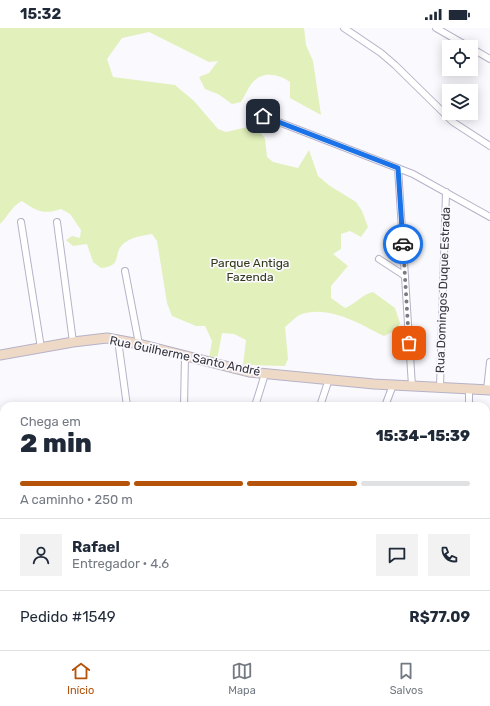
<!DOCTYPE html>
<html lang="pt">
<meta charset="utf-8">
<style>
:root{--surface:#fff;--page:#f2f2f3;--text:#1f2937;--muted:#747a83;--line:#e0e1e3;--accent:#b45309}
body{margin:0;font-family:Rubik,sans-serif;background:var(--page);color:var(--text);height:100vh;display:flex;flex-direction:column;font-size:15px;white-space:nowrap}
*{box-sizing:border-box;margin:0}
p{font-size:13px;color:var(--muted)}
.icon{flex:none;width:22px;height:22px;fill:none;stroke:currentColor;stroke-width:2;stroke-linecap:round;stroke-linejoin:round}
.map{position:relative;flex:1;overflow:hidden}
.side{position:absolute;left:0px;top:374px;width:490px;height:248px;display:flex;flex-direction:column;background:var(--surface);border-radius:12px 12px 0 0;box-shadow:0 2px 10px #0003}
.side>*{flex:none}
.fabs{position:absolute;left:442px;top:12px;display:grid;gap:8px}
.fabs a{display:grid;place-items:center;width:36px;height:36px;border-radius:0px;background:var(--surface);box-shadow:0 2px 10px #0003;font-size:20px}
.pin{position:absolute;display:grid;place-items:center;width:34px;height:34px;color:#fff;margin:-17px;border-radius:8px;box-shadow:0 2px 6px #0006}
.courier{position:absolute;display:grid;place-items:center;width:40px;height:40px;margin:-20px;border:3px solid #1a73e8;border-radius:50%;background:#fff;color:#222;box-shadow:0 1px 5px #0007}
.headline em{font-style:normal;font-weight:800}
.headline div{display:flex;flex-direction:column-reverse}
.headline{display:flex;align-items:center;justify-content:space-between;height:68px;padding:0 20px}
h1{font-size:26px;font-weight:800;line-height:30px}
.bar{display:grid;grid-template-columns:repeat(4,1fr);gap:6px 4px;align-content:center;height:48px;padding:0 20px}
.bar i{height:5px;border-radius:3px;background:var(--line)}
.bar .on{background:var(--accent)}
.bar p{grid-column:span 4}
.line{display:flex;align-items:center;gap:10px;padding:0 20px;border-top:1px solid var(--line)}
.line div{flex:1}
.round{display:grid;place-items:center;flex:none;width:42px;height:42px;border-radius:0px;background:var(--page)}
.status{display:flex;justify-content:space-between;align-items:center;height:28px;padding:0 20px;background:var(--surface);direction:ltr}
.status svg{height:11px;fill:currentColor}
.tab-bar{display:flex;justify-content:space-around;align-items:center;height:56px;border-top:1px solid var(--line);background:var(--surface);font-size:11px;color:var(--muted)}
.tab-bar a{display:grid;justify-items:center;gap:2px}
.tab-bar .on{color:var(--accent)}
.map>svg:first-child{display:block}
.green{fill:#e2f0bb}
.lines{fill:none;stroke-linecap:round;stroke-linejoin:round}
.stream{stroke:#95d0fa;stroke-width:2}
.street-casing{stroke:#b6b2c8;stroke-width:8}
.secondary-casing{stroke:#b6b2c8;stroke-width:11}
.street{stroke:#fff;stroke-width:6}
.secondary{stroke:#eed9c6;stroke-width:9}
.done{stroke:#7b7981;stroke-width:4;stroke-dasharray:0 7.2}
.route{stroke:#1a73e8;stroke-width:5}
.labels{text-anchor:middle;stroke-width:3.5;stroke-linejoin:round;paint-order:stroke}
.park-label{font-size:12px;fill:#313916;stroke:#faf9fe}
.street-label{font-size:12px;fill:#36343d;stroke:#faf9fe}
</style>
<div class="status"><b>15:32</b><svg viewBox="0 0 49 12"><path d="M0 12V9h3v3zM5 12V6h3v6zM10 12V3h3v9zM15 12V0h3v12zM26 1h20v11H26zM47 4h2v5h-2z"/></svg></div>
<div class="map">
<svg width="490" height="622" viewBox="0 0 490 622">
<rect width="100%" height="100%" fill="#faf9fe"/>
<!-- green -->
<path class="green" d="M0 0H304L306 17 313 33 321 87 290 70V54C279 46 263 43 253 54 248 59 245 68 241 74L232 76 218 66 205 61 199 49 209 45 218 33 209 34 149 4 122 10 107 31 113 49 175 57 194 73 218 101 226 104 248 99 262 106 265 111 267 129 273 134 298 140 309 122 318 148 330 158 356 174 362 183 368 199 361 209 350 203 341 206V221L333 226 348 238 331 258V270L345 280C357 275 361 267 373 264L395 280 400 295 397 302 384 308C360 296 330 277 302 286 296 288 290 295 285 299L288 331 285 338 243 337 246 312 234 306 222 305 217 332 209 330 212 313 205 298H196L172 288 167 275 157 213 152 206C140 208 131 209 122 217 113 226 123 238 101 240L93 234 87 216 73 218 66 212 72 208 80 210 81 202 70 186 61 181C42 187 37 183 22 173 11 179 9 187 0 196Z
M146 618H261L270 622H146Z
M363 618H455L466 622H375Z"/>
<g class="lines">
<!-- stream -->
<path class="stream" d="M0 438H4
M486 517 490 519"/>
<defs>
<path id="street" d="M344 0 381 25 395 37 453 94 490 118
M436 0 469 19
M471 20 490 31
M263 88 413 146 490 189
M398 140 412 358
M21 194 41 320
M57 194 73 314
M379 231 405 248
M125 243 139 316
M118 312 127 378
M440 359 446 164
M487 362 490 334
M184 378 185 328
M255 378 265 346
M320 378 329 351
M385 378 393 357
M469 378V361
M486 418 490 420
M0 453 4 454
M486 453 490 447
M0 517 4 518
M486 553 490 554
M0 581 4 582
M194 618 203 622
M355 618 367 622
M107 622 109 618
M344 622 345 618"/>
<path id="secondary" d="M0 327 73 314 107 310 139 316 249 344 374 356 490 362"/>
</defs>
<!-- street casing -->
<use href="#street" class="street-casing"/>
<!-- secondary casing -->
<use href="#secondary" class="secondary-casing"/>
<!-- street -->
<use href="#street" class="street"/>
<!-- secondary -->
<use href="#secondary" class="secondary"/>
</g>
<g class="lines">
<!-- done -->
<path class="done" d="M403 216 409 315"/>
<!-- route -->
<path class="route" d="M263 88 398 140 403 216"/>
</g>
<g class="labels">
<!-- park labels -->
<g class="park-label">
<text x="250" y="239">Parque Antiga<tspan x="250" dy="14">Fazenda</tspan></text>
</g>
<!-- street labels -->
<g class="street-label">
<text transform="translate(443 262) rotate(-88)" y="4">Rua Domingos Duque Estrada</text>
<text transform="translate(185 328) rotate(12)" y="4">Rua Guilherme Santo André</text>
</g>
</g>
</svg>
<div class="fabs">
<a><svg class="icon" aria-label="locate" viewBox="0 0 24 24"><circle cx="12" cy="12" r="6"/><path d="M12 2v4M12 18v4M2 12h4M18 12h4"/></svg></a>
<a><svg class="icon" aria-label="layers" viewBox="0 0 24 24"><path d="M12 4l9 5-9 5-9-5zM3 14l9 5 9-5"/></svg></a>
</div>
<div class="pin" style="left:409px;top:315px;background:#ea580c"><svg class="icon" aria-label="bag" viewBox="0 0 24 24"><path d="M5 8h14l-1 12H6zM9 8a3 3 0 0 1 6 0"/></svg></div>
<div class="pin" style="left:263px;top:88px;background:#1f2937"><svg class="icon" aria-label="home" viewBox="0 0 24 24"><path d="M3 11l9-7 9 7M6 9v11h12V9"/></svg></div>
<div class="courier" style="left:403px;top:216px"><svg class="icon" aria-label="car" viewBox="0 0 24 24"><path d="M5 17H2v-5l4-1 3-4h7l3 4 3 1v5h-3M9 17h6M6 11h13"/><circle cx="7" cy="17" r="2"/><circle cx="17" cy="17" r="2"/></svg></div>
<section class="side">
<div class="headline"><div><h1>2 min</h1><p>Chega em</p></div><em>15:34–15:39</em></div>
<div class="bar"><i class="on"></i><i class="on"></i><i class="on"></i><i></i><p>A caminho · 250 m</p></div>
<div class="line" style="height:72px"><a class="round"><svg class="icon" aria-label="person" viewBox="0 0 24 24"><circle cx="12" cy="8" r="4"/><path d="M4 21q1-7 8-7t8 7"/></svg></a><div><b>Rafael</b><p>Entregador · 4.6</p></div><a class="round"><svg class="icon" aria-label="chat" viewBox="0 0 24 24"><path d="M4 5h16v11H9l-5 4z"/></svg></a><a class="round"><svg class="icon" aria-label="phone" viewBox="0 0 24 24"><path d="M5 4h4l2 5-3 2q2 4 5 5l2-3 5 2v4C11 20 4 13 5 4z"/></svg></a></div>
<div class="line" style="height:52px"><div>Pedido #1549</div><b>R$77.09</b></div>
</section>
</div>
<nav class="tab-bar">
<a class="on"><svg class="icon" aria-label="home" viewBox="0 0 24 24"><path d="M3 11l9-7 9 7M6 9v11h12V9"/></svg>Início</a>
<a><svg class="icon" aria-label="map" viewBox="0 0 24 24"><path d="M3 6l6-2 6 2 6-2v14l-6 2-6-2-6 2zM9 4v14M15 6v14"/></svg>Mapa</a>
<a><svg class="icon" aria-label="saved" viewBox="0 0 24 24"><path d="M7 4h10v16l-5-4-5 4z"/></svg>Salvos</a>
</nav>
